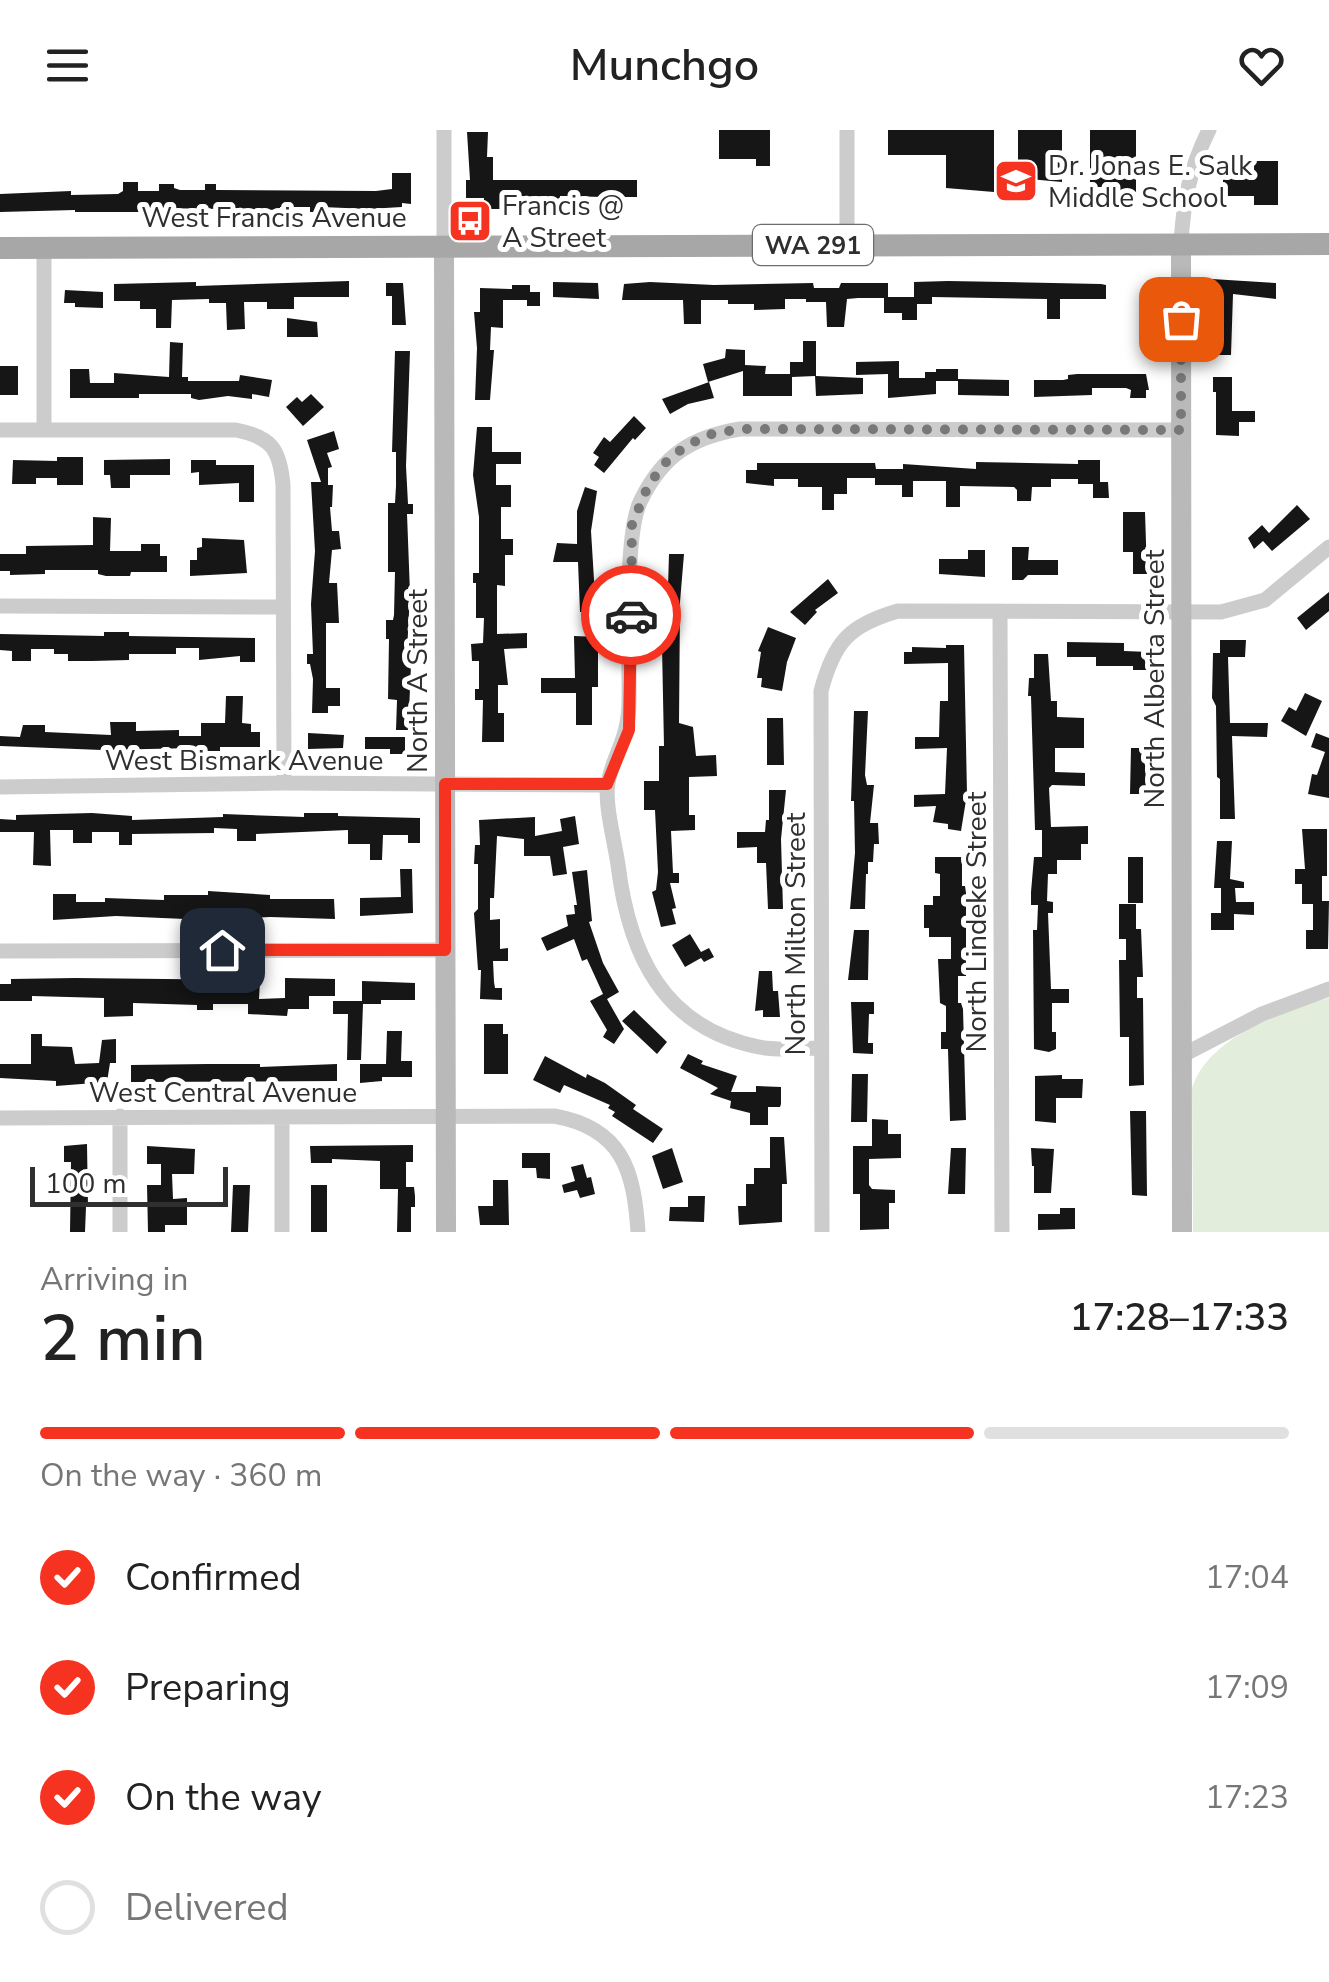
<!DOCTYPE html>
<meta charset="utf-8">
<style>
:root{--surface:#fff;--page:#f2f2f2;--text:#222;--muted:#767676;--line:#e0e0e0;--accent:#f63320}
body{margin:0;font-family:"Nunito Sans",sans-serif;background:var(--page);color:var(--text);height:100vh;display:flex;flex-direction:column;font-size:38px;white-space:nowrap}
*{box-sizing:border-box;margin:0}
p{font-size:32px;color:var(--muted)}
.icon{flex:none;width:55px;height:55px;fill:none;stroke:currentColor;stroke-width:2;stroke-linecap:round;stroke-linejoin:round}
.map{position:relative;height:1102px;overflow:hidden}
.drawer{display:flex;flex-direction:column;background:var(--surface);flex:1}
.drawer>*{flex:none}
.scale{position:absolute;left:30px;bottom:25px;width:198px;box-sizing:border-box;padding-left:10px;border:5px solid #2f2f2f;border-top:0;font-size:28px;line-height:35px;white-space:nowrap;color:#2f2f2f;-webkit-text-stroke:8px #fff;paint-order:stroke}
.pin{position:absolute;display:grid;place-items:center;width:85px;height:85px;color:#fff;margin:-42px;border-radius:20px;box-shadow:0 5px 15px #0006}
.courier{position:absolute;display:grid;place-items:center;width:100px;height:100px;margin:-50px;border:8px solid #f63320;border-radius:50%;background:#fff;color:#222;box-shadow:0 2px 12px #0007}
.head em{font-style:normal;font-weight:600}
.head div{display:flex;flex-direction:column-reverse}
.head{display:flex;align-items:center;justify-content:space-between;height:170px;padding:0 40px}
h1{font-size:65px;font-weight:600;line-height:75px}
.bar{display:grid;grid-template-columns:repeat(4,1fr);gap:15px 10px;align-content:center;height:120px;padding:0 40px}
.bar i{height:12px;border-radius:8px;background:var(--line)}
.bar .current{background:var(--accent)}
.bar p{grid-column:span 4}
ol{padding:0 40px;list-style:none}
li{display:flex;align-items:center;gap:30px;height:110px}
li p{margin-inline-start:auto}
li .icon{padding:10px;border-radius:50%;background:var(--accent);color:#fff;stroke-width:4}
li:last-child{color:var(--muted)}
li i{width:55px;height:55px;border:5px solid var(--line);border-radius:50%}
header{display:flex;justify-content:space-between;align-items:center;height:130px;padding:0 40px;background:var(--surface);font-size:45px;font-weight:600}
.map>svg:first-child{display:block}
.green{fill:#e2eedb}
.building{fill:#161616}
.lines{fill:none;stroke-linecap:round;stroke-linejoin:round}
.street{stroke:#ccc;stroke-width:15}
.secondary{stroke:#b9b9b9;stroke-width:20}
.primary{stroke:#a7a7a7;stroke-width:22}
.done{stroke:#787878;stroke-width:10;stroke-dasharray:0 18}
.route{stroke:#f63320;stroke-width:12}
.labels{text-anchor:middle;stroke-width:10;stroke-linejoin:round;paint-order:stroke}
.shield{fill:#fff;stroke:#6d6d6d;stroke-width:2.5}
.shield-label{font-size:25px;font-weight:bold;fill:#2f2f2f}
.poi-label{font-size:28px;fill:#2f2f2f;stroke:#fff;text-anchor:start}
.street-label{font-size:28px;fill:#2f2f2f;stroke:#fff}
</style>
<header><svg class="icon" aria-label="menu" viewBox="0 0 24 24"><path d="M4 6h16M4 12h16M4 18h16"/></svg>Munchgo<svg class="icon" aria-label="heart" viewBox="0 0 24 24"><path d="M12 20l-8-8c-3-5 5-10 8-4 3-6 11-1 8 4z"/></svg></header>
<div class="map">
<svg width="1329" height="1102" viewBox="0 0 1329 1102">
<rect width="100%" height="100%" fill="#fff"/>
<!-- green -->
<path class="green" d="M1329 868V1102H1193L1192 958C1207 908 1282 881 1329 868Z"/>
<!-- building -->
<path class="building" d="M719 0H770V36H756V29H719Z
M888 0H994V62L946 58V25H888Z
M1018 0H1062V52L1018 48Z
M1090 0H1136V62H1115V57H1090Z
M467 2H488L487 27H493V50H637V67H620V78L604 79V67L560 66V79H543V66L501 68V79H484V68H466V50H470Z
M1254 31H1278V75H1254V66H1223V41H1254Z
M392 43H411V74L402 73V77L368 79 322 77V82H310V77H280V80L155 78 141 82H75V80L0 82V64L71 61V65L118 64 123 61V52H138V61H159V54H174V58L180 60H205V54H216V60L376 61 392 59Z
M1212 149 1276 153V169L1233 164 1231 225H1216V218L1201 214 1215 210Z
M349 151V167H294V179H267V172H244L245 199 227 200 226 173H209V169L172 170 171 198H156V179H140V171H114V154L196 152V156Z
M948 151 1101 154 1106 155V169H1060V189H1047V169L932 167V174H917V190H902V183H884V168H858L847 169 844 197H827L826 172H806V169H785V179L754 180V174H728V170H701V194H684L683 170H622L624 154 650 152 714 155 813 153 814 158H839L841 153H888V167H914V152Z
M553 152 598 153 599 169 553 167Z
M386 153H403L406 195H392V166H386Z
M512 155H530V162H540V176H527V170H503V198L491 197 490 220H494L490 270H475L477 218 474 182H480V158L512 159Z
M65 160 103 162V178L75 177V173H64Z
M287 188 317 192 318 207H287Z
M803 211H816V246L863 248V264L816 266 815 246 792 247V266H743V241L708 252 703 234 725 228 726 219 745 220V235L766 236 765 244H790V232H803Z
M170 212 183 213 182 247H188V251H239L240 245 272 250 269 267 252 264V269L228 266 199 270 191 268V264H139V268H70V239H89L90 253H114V243L169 247Z
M395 221H410L406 336 408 374H413V384H407L410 463 407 522H410L411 535 409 582H414V593H409V600H396L397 570 388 569 389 509H386V490H393L394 485 395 442H388V373H395L396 356V322H392Z
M899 231V248H925V242H936V264L888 268V244L856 245V232Z
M0 236H18V265H0Z
M936 239H958V249L1009 250V266L958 265V251H936Z
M1077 244H1146L1149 260H1146V268H1130L1131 260 1126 258H1092V265L1034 267V250H1063L1068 249V245Z
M1213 247H1232V281H1255V292H1239V306L1216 305V262H1213Z
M709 252 714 268 688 274 670 284 662 269Z
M311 264 324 277 303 296 286 277 297 267 302 272Z
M634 286 646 298 635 310 633 308 604 343 594 335 599 327 593 323 604 307 610 312Z
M477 297H492V322H521V334H496V355H511V377H501V409H513V425H505V456L497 455V504L527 503V518L504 519 508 555H498V583H504V612H482L483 570H475V559H479V531H472L471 514 483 513 484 488H476V453H473V443H479V387L473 345Z
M334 301 339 319 327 323 332 337 328 338V355H333L332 377H330L332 401H339L341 419 332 420 329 453H337L339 493H326V558H340V576H328V583H312L313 549 310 534H307V524H313L311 474 315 421 311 352H321L307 310Z
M57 327H83V355H57V348H36V354H12L13 330 57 331Z
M170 329V345H130V358H111L110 345H104V330Z
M191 330H216V335H254V372H239V353L199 355V342L191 343Z
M1078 330H1100V352H1108L1109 368H1093V354H1078V349H1051V357H1032L1031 371H1017V360L1014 357 960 356V377H946V351H913V367H902V355H875V348H847V364H834V380H822V357H798V349H774V356L746 353V340H757V333H875L876 339H903V334L976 339V332L1078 334Z
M585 357 597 361 591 401 596 482H580L578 432H553L557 413 577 414V381Z
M1297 375 1310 389 1272 421 1263 411 1254 419 1248 408 1262 395 1269 403Z
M1123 382H1145L1147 444H1133V422H1123Z
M93 387 111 388 110 421H141V414H160V426H167V442H131L130 446H106L98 444V440H45V444L10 445V441H0V424H26V416L93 415Z
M202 408 244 410 247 443 190 446V430H197V418L202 417Z
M1012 417H1029L1028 430H1058V445H1028L1023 450H1012Z
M968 420H985V447L939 444V429H968Z
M669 424H684L680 472 679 593 693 597 696 626 716 625 717 646 689 647V685H695V700L671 701 673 743H679V753H670L676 778 672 779 676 794 661 797 652 762 656 760 658 742 655 680H644V651H659V616H664L662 517 664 489H667Z
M828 449 838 463 815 480 817 482 805 495 790 482Z
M1329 462V481L1306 500 1297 488Z
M768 497 796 508 787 532 782 561 761 557 762 548H757L761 522 758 521Z
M104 502H129V506L255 508V532H240V526L199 530V518H176V524H129V530L92 531H68V524H54V519H31V531H12V521L0 520V504L104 506Z
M574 506 598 507V557H592V595H576V563H541V548H575Z
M1220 510H1246L1245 527H1228L1230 593H1268L1267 607 1232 606 1235 689H1220V649L1217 647 1216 576 1212 568 1213 523H1220Z
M1067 512 1124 513V521L1149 522V540H1133V536H1096V527H1067Z
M946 515H964L967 664 961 701 948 699V694L933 692 936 676 914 677V665L945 664 947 618 915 619V607H939L940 571H948V533L904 534V522H912V517L946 518Z
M1034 524H1048L1051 571H1057V587L1084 588V618H1055V642L1085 643V656L1052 655 1049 658 1051 697 1088 696V714H1081V730H1057V744H1048L1047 771 1053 772V783H1048L1051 859H1069V873H1052V902H1056V919L1049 922 1034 919 1033 800H1037L1038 775H1031V762L1034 727H1042V700H1035L1031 566H1028L1029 548H1034Z
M1305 563 1322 571 1306 606 1281 591 1289 577 1296 581Z
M226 566H243L242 593 251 594V602H260V617H220V621H194V618L102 620 0 616V606L20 607 23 595H45V602L111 605 110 592H136V601L179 600V606H201V593H225Z
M854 581H868L865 645 867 655H874L870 693H878L879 714H874L873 732H868V744H866L865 779H850L855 723 854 671H851Z
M767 588H783L784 635H767Z
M308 603 344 605 343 618 308 619Z
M1316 603 1329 608V668L1308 664 1312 644 1317 645 1325 622 1311 617Z
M365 607H405V624H390V619H365Z
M1131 618H1145L1146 664H1130Z
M769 660H786L781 709 783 779H768L766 733H757V717L737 718V702H765L766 690H769Z
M92 683 132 686V690L223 687V684L304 687V683H338V686L420 688V713H408V705H383L382 730H370V714H348V700L256 704V711H237V699L214 698V703L132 704V715H119V702H92V713H73V700H50L51 736 33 735 34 702H0V689L16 690V685Z
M575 686 579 714 563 717 567 744 553 746 550 726H524V709L497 706 494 768H490V790L500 789V819L508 818V831H493L494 852 495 858H502V870L480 869 481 840H478L474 783 478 779V734H474L475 715H480L479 690 535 687V706L562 701 560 689Z
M1302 699H1327V746H1322V771H1329L1328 819H1306V800H1313V774H1302V754H1295V739H1305Z
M1217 711H1232L1230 749 1244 752V758H1235L1236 772H1254V785L1234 784V800H1211V783H1221V758H1214Z
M935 727H962V756H965L966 763V846H958V873H961L963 879 966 990 950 991 948 919H941V902H946V876L940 873 938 829H951V807H929V798H924V775H933V766H940V744L935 743Z
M1128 727H1143V773H1128Z
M400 739H412L413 783 360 786V768L401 767Z
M587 740 592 791 589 792 603 833 619 862 607 869 624 899 614 914 603 907 607 900 590 871 603 864 587 829 582 831 574 809 547 821 541 808 568 796 566 785 575 784 574 775H577L572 742Z
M208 761 270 765V769H334L335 789 270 787 208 790 116 786 53 790V764H76V772H105V768L164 770V765H208Z
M1119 774H1136V799H1141L1143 847H1137V868H1143L1144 955 1129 956V907H1120L1119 830H1126V809H1119Z
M854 800H869L868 850H848Z
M690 804 701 822 709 818 714 827 704 832 701 828 685 837 672 815Z
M759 841H772L773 861H778L780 887H763V880L755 881Z
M75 848 260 850 259 869 285 868V848L335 849V866H309V879H288L287 886 248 884V874H213V880H197V875L133 873V886L104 887V868L32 866V871H0V854H11V849Z
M362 851 415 853V870H381V874H363L361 930H347L348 884H333V871H362Z
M851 872H874V884H869L868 913H873V924L853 923Z
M634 880 667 912 657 924 622 891Z
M484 894H503V904H508V944H484Z
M387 901H402L401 931H412V947H382V951L360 953V934H386Z
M31 904H42V916L72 917 75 934 99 933 102 910 116 909V933H110L107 952 56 956V951L0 948V934H31Z
M688 924 703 931 701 934 737 946 731 962H756V956L781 957V974L780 977H768V995H750V983L730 978 731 971 710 964 718 958 680 938Z
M545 926 586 948 587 944 605 953 636 975 633 979 663 999 653 1013 612 986 615 982 608 978 610 975 564 955 560 963 533 950Z
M208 934H260V937L337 934V951L131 952V935Z
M852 944H868L867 992H851Z
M1062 945V949H1083L1082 968H1056V993L1035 991V946Z
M1130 981H1146L1147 1066 1132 1065Z
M872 989 888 990V1004H901V1028L869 1029V1055L872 1059 895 1060V1073H889V1099L860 1100V1064H853V1016H872Z
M770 1007H784L787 1054H782V1092L739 1095 738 1076H746V1054H754V1038H770Z
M87 1014 88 1077H86L85 1102H70L71 1032H64V1016Z
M413 1015V1032H406V1057H414L415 1066V1077H411V1102H397L398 1059H380V1031L332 1029V1033H311L310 1016Z
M147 1016 195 1019 194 1044H172L173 1069 187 1068V1095H165V1102H148L147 1055H161V1034H147Z
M672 1018 683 1052 663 1059 652 1026Z
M951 1018H966L965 1064H948Z
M1031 1018 1054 1019 1051 1063H1034V1036H1032Z
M522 1023H550V1049L537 1048 536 1038H522Z
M583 1034 587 1048 591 1047 595 1064 580 1068 577 1060 564 1063 562 1055 575 1051 571 1037Z
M493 1050H508L509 1095H480L478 1076H493Z
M233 1055H250L248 1102H231Z
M311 1055H327V1102H311Z
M688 1066H705L704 1092 669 1091 670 1077H688Z
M1060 1078H1075V1099L1038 1100V1084H1060Z"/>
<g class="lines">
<!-- street -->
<path class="street" d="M444 0V117
M847 0V115
M1181 115C1183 72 1190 38 1209 0
M44 118V300
M0 300H236C272 307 280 320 283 355L284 653
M0 476 283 477
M1000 481 1002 1102
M0 657 284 653 607 655
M0 821 445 820
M820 918C800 918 778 921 759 917 663 898 629 824 618 735 615 713 604 673 608 653 614 622 628 611 629 573 630 528 623 405 641 370 663 325 692 307 740 299L1181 300
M1181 926 1262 884 1329 859
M120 986V1102
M282 987V1102
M0 988 554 986C622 998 634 1040 638 1102
M822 1102 821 561C834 512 849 495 898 481L1221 482 1265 470 1329 417"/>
<!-- secondary -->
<path class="secondary" d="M1181 115 1182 1102
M444 117 446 1102"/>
<!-- primary -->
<path class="primary" d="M0 118 1329 114"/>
</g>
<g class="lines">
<!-- done -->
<path class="done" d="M631 485 632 395 648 356 664 334 683 318 707 305 740 299 1181 300V189"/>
<!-- route -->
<path class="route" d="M222 820H445V654H607L629 600 631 485"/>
</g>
<!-- icons -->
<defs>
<symbol id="school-square" viewBox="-11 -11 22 22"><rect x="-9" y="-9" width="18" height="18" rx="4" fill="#f63320" stroke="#fff"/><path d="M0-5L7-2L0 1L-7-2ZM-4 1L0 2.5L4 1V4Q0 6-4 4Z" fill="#fff"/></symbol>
<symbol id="bus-square" viewBox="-11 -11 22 22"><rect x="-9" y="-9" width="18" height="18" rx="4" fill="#f63320" stroke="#fff"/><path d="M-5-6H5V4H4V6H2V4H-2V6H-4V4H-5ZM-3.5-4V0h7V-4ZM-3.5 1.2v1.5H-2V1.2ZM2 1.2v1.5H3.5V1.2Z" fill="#fff"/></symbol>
</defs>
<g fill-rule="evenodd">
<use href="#school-square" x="991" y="26" width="50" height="50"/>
<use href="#bus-square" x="445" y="66" width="50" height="50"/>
</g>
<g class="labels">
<!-- shield labels -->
<rect class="shield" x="753" y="95" width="120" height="40" rx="8"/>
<g class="shield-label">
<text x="813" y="124">WA 291</text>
</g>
<!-- poi labels -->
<g class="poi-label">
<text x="1048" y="45">Dr. Jonas E. Salk<tspan x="1048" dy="32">Middle School</tspan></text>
<text x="502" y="85">Francis @<tspan x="502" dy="32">A Street</tspan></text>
</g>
<!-- street labels -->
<g class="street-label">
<text x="274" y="97">West Francis Avenue</text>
<text transform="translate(1154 549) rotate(-90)" y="10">North Alberta Street</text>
<text transform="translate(417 551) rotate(-90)" y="10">North A Street</text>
<text x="244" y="640">West Bismark Avenue</text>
<text transform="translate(976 792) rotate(-90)" y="10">North Lindeke Street</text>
<text transform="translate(795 804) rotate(-90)" y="10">North Milton Street</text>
<text x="223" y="972">West Central Avenue</text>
</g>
</g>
</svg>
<div class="scale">100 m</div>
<div class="pin" style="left:1181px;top:189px;background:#ea580c"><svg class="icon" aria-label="bag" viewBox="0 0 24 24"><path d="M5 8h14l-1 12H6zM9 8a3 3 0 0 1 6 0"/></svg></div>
<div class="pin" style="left:222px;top:820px;background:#1f2937"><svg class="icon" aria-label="home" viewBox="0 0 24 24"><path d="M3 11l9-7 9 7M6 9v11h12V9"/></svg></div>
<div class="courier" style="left:631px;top:485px"><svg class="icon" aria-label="car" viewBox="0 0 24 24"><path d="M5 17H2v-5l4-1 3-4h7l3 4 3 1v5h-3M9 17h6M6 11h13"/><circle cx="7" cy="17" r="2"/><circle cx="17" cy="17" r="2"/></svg></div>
</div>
<section class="drawer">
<div class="head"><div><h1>2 min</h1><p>Arriving in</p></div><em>17:28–17:33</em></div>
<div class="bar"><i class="current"></i><i class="current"></i><i class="current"></i><i></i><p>On the way · 360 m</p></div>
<ol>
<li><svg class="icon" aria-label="check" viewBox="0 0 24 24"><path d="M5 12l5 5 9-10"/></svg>Confirmed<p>17:04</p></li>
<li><svg class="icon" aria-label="check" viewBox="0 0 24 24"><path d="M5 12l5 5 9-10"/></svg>Preparing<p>17:09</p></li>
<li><svg class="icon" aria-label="check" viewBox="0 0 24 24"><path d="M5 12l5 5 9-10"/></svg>On the way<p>17:23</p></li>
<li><i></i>Delivered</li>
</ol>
</section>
